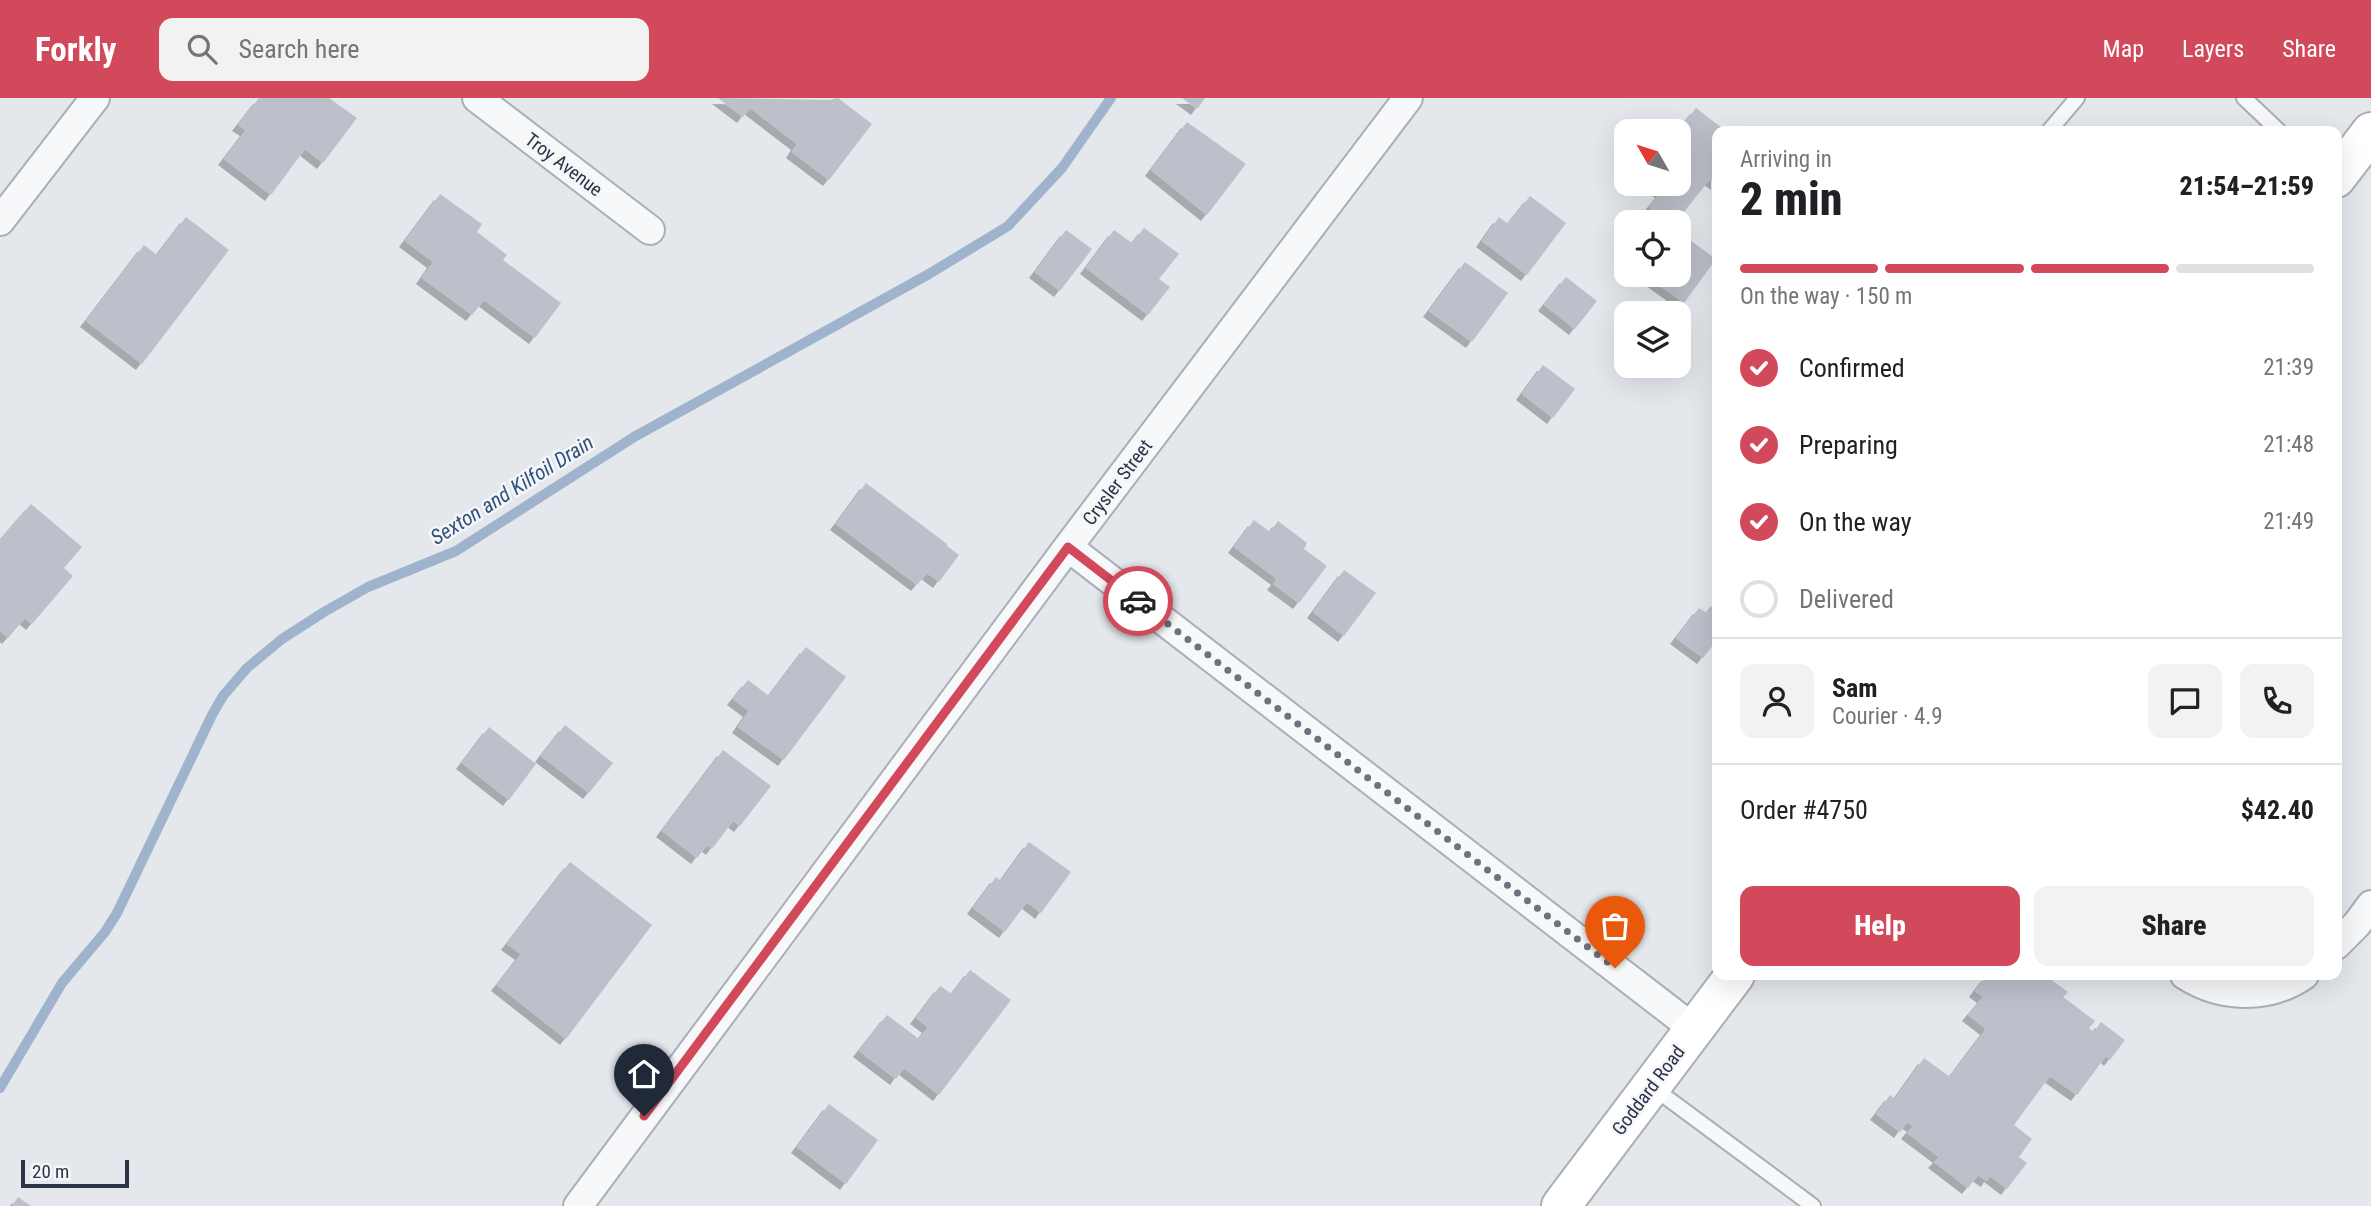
<!DOCTYPE html>
<meta charset="utf-8">
<style>
:root{--surface:#fff;--page:#f2f2f2;--text:#202124;--muted:#757577;--line:#e0e0e0;--accent:#d1495b}
body{margin:0;font-family:"Roboto Condensed",sans-serif;background:var(--page);color:var(--text);height:100vh;display:flex;flex-direction:column;font-size:26px;white-space:nowrap}
*{box-sizing:border-box;margin:0}
p{font-size:23px;color:var(--muted)}
.icon{flex:none;width:38px;height:38px;fill:none;stroke:currentColor;stroke-width:2;stroke-linecap:round;stroke-linejoin:round}
.map{position:relative;flex:1;overflow:hidden}
.drawer{position:absolute;left:1712px;top:28px;width:630px;height:854px;display:flex;flex-direction:column;background:var(--surface);border-radius:14px;box-shadow:0 7px 28px #0002}
.drawer>*{flex:none}
.needle{width:46px;rotate:309deg}
.buttons{position:absolute;left:1614px;top:21px;display:grid;gap:14px}
.buttons a{display:grid;place-items:center;width:77px;height:77px;border-radius:14px;background:var(--surface);box-shadow:0 7px 28px #0002;font-size:35px}
.scale{position:absolute;left:21px;bottom:18px;width:108px;box-sizing:border-box;padding-left:7px;border:4px solid #2b3445;border-top:0;font-size:19px;line-height:24px;white-space:nowrap;color:#2b3445;-webkit-text-stroke:5px #f4f6f9;paint-order:stroke}
.pin{position:absolute;display:grid;place-items:center;width:60px;height:60px;color:#fff;margin:-72px -30px;border-radius:50% 50% 50% 0;rotate:-45deg;box-shadow:0 0 7px #0007}
.pin .icon{rotate:45deg}
.courier{position:absolute;display:grid;place-items:center;width:70px;height:70px;margin:-35px;border:5px solid #d1495b;border-radius:50%;background:#fff;color:#222;box-shadow:0 2px 9px #0007}
.overview em{font-style:normal;font-weight:800}
.overview div{display:flex;flex-direction:column-reverse}
.overview{display:flex;align-items:center;justify-content:space-between;height:119px;padding:0 28px}
h1{font-size:46px;font-weight:800;line-height:52px}
.bar{display:grid;grid-template-columns:repeat(4,1fr);gap:10px 7px;align-content:center;height:84px;padding:0 28px}
.bar i{height:9px;border-radius:5px;background:var(--line)}
.bar .current{background:var(--accent)}
.bar p{grid-column:span 4}
.line{display:flex;align-items:center;gap:18px;padding:0 28px;border-top:2px solid var(--line)}
.line div{flex:1}
.round{display:grid;place-items:center;flex:none;width:74px;height:74px;border-radius:14px;background:var(--page)}
ol{padding:0 28px;list-style:none}
li{display:flex;align-items:center;gap:21px;height:77px}
li p{margin-inline-start:auto}
li .icon{padding:7px;border-radius:50%;background:var(--accent);color:#fff;stroke-width:4}
li:last-child{color:var(--muted)}
li i{width:38px;height:38px;border:4px solid var(--line);border-radius:50%}
.action{display:flex;gap:14px;margin-top:auto;padding:14px 28px}
.action a{flex:1;height:80px;border-radius:14px;background:var(--accent);color:#fff;font-size:28px;font-weight:800;line-height:80px;text-align:center}
.action a+a{background:var(--page);color:var(--text)}
header{display:flex;align-items:center;gap:42px;box-sizing:border-box;height:98px;padding:0 35px;background:var(--accent);color:#fff}
header strong{font-size:33px}
nav{display:flex;gap:38px;margin-inline-start:auto;font-size:24px}
.search{width:490px;height:63px;background:var(--page);display:flex;align-items:center;gap:18px;box-sizing:border-box;padding:0 24px;border-radius:14px;color:var(--muted);font-size:26px}
.map>svg:first-child{display:block}
.lines{fill:none;stroke-linecap:round;stroke-linejoin:round}
.stream{stroke:#9fb4cc;stroke-width:10}
.building{fill:#bbc0ca;filter:url(#shadow)}
.lane-casing{stroke:#a9aeb7;stroke-width:18}
.street-casing{stroke:#a9aeb7;stroke-width:32}
.secondary-casing{stroke:#a9aeb7;stroke-width:42}
.lane{stroke:#f7f8fa;stroke-width:14}
.street{stroke:#f7f8fa;stroke-width:28}
.secondary{stroke:#fff;stroke-width:38}
.done{stroke:#6c737f;stroke-width:7;stroke-dasharray:0 12.6}
.route{stroke:#d1495b;stroke-width:9}
.labels{text-anchor:middle;stroke-width:5;stroke-linejoin:round;paint-order:stroke}
.street-label{font-size:19px;fill:#2b3445;stroke:#f4f6f9}
.water-label{font-size:21px;font-style:italic;fill:#34527a;stroke:#f4f6f9}
</style>
<header>
<strong>Forkly</strong>
<div class="search"><svg class="icon" aria-label="search" viewBox="0 0 24 24"><circle cx="10" cy="10" r="6"/><path d="M15 15l6 6"/></svg>Search here</div>
<nav><a>Map</a><a>Layers</a><a>Share</a></nav>
</header>
<div class="map">
<svg width="2371" height="1108" viewBox="0 0 2371 1108">
<defs>
<filter id="shadow"><feDropShadow dx="-6" dy="6" stdDeviation="0" flood-color="#0004"/></filter>
</defs>
<rect width="100%" height="100%" fill="#e4e7ec"/>
<g class="lines">
<!-- stream -->
<path class="stream" d="M0 990 62 885 105 834 117 815 212 617 223 598 247 570 282 541 324 514 368 489 456 453 634 339 929 176 1008 128 1062 70 1111 0"/>
</g>
<!-- building -->
<path class="building" d="M259 0H329L357 20 323 65 305 51 271 97 224 61 246 32 238 27Z
M718 0 829 2 838 0 872 26 829 82 792 54 797 46 750 10 743 19Z
M1182 0H1205L1197 11Z
M1696 10 1726 33H1717V86L1710 81 1676 124H1668L1649 109 1661 94 1650 86H1678V33Z
M1187 24 1246 66 1207 117 1151 72Z
M440 96 482 126 477 134 507 157 503 162 561 205 535 240 484 202 472 217 422 180 433 164 405 143Z
M1530 98 1566 125 1527 177 1482 143 1499 119 1508 126Z
M186 119 229 152 142 266 86 223 144 147 157 157Z
M1144 130 1179 156 1159 181 1170 189 1148 217 1086 170 1114 132 1132 145Z
M1066 132 1092 151 1060 193 1035 174Z
M1687 140 1716 161 1684 205 1648 179 1649 177H1678V153Z
M1465 164 1508 195 1472 244 1429 213Z
M1566 179 1597 203 1575 231 1544 207Z
M1543 267 1575 291 1553 320 1522 296Z
M866 385 947 446V448L959 457 939 484 927 475 917 487 836 426Z
M31 406 82 449 64 470 73 478 32 526 25 520 8 540 0 533V442Z
M1254 422 1270 434 1278 423 1307 445 1304 451 1327 468 1299 505 1273 486 1277 481 1234 449Z
M1344 472 1376 495 1344 538 1313 514Z
M1717 502V542L1703 560 1676 540 1699 510 1707 515Z
M806 549 846 579 784 662 738 629 749 613 733 601 748 582 769 598Z
M565 627 613 665 589 695 541 658Z
M489 629 536 666 509 702 462 665Z
M723 652 771 688 740 728 733 723 712 751 707 747 697 760 662 733Z
M1029 744 1071 774 1041 815 1027 804 1005 834 973 810 996 779 1001 783Z
M570 764 652 827 566 941 497 887 521 856 507 846Z
M970 872 1011 902 939 997 904 970 896 981 859 953 887 917 919 941 928 929 916 920 940 888 952 896Z
M1987 877H2018L2023 880 2025 877H2045L2068 894 2063 899 2095 923 2089 930 2094 934 2101 924 2125 942 2110 962 2106 958 2077 997 2050 978 2014 1027 2032 1041 2019 1059 2027 1065 2007 1091 1990 1078 1987 1083 1978 1077 1968 1090 1934 1064 1939 1059 1907 1035 1913 1028 1907 1024 1900 1034 1876 1016 1890 997 1895 1001 1924 960 1950 979 1986 931 1968 917 1983 899 1975 893Z
M829 1006 878 1042 846 1086 797 1049Z
M18 1099 31 1108H12Z"/>
<g class="lines">
<defs>
<path id="lane" d="M2244 0 2279 33
M2049 33 2077 0
M1651 988 1813 1108"/>
<path id="street" d="M477 0 650 132
M0 123 95 0
M1068 449 1694 931
M2336 847 2357 826 2371 807
M2185 877C2221 900 2268 902 2304 877
M578 1108 1068 449 1408 0"/>
<path id="secondary" d="M2336 80 2371 34
M1561 1108 1735 877"/>
</defs>
<!-- lane casing -->
<use href="#lane" class="lane-casing"/>
<!-- street casing -->
<use href="#street" class="street-casing"/>
<!-- secondary casing -->
<use href="#secondary" class="secondary-casing"/>
<!-- lane -->
<use href="#lane" class="lane"/>
<!-- street -->
<use href="#street" class="street"/>
<!-- secondary -->
<use href="#secondary" class="secondary"/>
</g>
<g class="lines">
<!-- done -->
<path class="done" d="M1138 503 1615 870"/>
<!-- route -->
<path class="route" d="M644 1018 1068 449 1138 503"/>
</g>
<g class="labels">
<!-- street labels -->
<g class="street-label">
<text transform="translate(564 66) rotate(37)" y="7">Troy Avenue</text>
<text transform="translate(1117 384) rotate(-53)" y="7">Crysler Street</text>
<text transform="translate(1648 992) rotate(-53)" y="7">Goddard Road</text>
</g>
<!-- water labels -->
<g class="water-label">
<text transform="translate(512 392) rotate(-32)" y="7">Sexton and Kilfoil Drain</text>
</g>
</g>
</svg>
<div class="buttons">
<a><svg class="needle" viewBox="-14 -14 28 28"><path d="M0-13l5 13h-10z" fill="#e53935"/><path d="M0 13l5-13h-10z" fill="#757577"/></svg></a>
<a><svg class="icon" aria-label="locate" viewBox="0 0 24 24"><circle cx="12" cy="12" r="6"/><path d="M12 2v4M12 18v4M2 12h4M18 12h4"/></svg></a>
<a><svg class="icon" aria-label="layers" viewBox="0 0 24 24"><path d="M12 4l9 5-9 5-9-5zM3 14l9 5 9-5"/></svg></a>
</div>
<div class="scale">20 m</div>
<div class="pin" style="left:1615px;top:870px;background:#ea580c"><svg class="icon" aria-label="bag" viewBox="0 0 24 24"><path d="M5 8h14l-1 12H6zM9 8a3 3 0 0 1 6 0"/></svg></div>
<div class="pin" style="left:644px;top:1018px;background:#1f2937"><svg class="icon" aria-label="home" viewBox="0 0 24 24"><path d="M3 11l9-7 9 7M6 9v11h12V9"/></svg></div>
<div class="courier" style="left:1138px;top:503px"><svg class="icon" aria-label="car" viewBox="0 0 24 24"><path d="M5 17H2v-5l4-1 3-4h7l3 4 3 1v5h-3M9 17h6M6 11h13"/><circle cx="7" cy="17" r="2"/><circle cx="17" cy="17" r="2"/></svg></div>
<section class="drawer">
<div class="overview"><div><h1>2 min</h1><p>Arriving in</p></div><em>21:54–21:59</em></div>
<div class="bar"><i class="current"></i><i class="current"></i><i class="current"></i><i></i><p>On the way · 150 m</p></div>
<ol>
<li><svg class="icon" aria-label="check" viewBox="0 0 24 24"><path d="M5 12l5 5 9-10"/></svg>Confirmed<p>21:39</p></li>
<li><svg class="icon" aria-label="check" viewBox="0 0 24 24"><path d="M5 12l5 5 9-10"/></svg>Preparing<p>21:48</p></li>
<li><svg class="icon" aria-label="check" viewBox="0 0 24 24"><path d="M5 12l5 5 9-10"/></svg>On the way<p>21:49</p></li>
<li><i></i>Delivered</li>
</ol>
<div class="line" style="height:126px"><a class="round"><svg class="icon" aria-label="person" viewBox="0 0 24 24"><circle cx="12" cy="8" r="4"/><path d="M4 21q1-7 8-7t8 7"/></svg></a><div><b>Sam</b><p>Courier · 4.9</p></div><a class="round"><svg class="icon" aria-label="chat" viewBox="0 0 24 24"><path d="M4 5h16v11H9l-5 4z"/></svg></a><a class="round"><svg class="icon" aria-label="phone" viewBox="0 0 24 24"><path d="M5 4h4l2 5-3 2q2 4 5 5l2-3 5 2v4C11 20 4 13 5 4z"/></svg></a></div>
<div class="line" style="height:91px"><div>Order #4750</div><b>$42.40</b></div>
<div class="action"><a>Help</a><a>Share</a></div>
</section>
</div>
